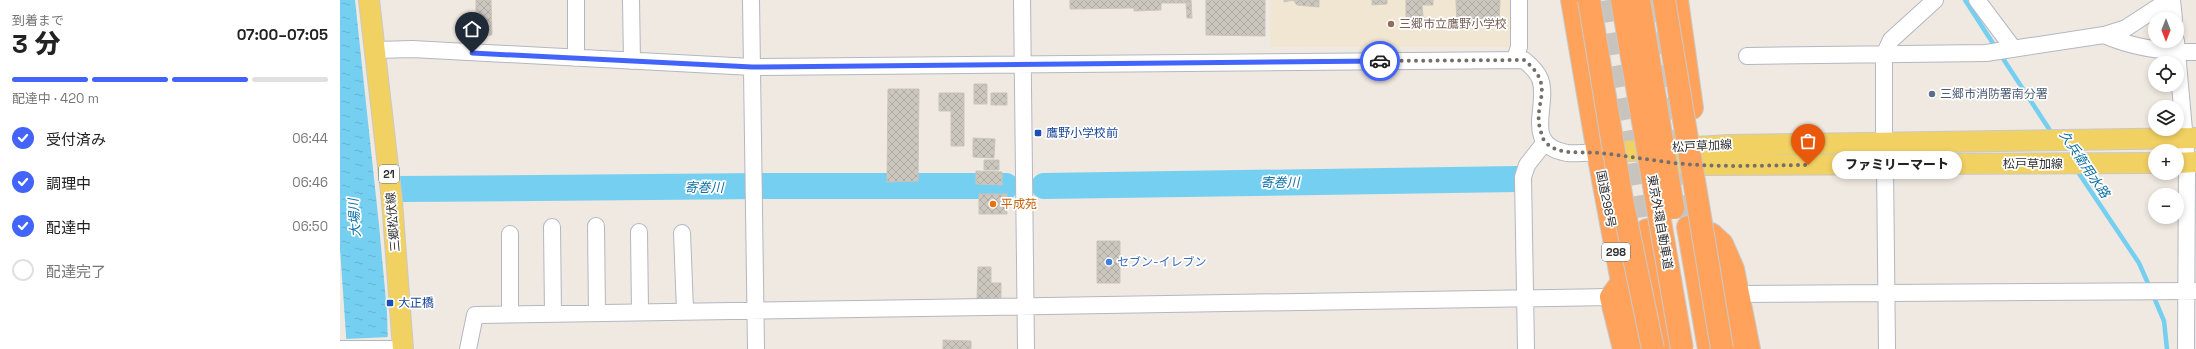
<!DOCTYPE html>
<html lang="ja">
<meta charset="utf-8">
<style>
:root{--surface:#fff;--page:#f2f2f2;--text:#222;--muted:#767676;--line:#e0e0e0;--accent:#4264fb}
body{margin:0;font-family:"Space Grotesk","Noto Sans JP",sans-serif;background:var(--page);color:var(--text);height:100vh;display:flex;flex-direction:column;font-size:15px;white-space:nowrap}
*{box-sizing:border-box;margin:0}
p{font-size:13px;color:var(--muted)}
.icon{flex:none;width:22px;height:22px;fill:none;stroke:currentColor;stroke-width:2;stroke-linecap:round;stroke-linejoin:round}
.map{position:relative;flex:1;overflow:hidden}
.sheet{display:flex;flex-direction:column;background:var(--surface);width:340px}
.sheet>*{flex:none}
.needle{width:26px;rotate:180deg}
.fabs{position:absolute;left:1808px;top:12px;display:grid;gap:8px}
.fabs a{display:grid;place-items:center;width:36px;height:36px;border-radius:50%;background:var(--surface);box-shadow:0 2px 6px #0003;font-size:20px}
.pin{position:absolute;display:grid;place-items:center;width:34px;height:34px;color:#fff;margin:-41px -17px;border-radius:50% 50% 50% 0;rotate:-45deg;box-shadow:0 0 4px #0007}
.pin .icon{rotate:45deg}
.courier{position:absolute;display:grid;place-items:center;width:40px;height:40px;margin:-20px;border:3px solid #4264fb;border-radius:50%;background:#fff;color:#222;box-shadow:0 1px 5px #0007}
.bubble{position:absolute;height:28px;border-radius:14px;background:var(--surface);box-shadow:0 2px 6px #0003;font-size:13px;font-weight:800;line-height:28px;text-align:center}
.summary em{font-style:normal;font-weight:800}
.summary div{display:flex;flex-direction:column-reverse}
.summary{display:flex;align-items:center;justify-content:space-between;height:68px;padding:0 12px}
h1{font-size:26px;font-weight:800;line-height:30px}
.bar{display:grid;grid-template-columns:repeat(4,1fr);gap:6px 4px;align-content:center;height:48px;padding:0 12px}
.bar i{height:5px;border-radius:3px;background:var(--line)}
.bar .current{background:var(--accent)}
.bar p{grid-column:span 4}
ol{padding:0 12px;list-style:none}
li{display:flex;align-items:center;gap:12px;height:44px}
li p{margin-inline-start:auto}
li .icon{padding:4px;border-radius:50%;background:var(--accent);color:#fff;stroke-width:4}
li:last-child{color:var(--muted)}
li i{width:22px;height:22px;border:2px solid var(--line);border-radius:50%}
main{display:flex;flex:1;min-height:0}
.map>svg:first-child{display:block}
.education{fill:#f0e6d1}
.water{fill:url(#water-ripples)}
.pier{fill:#efe9e1}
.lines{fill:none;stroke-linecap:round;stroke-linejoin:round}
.stream{stroke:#75cff0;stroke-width:4.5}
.river{stroke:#75cff0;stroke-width:26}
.building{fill:url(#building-cross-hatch);stroke:#cbc5ba}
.highway-tunnel{stroke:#c8c4bd;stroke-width:22;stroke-dasharray:22 11;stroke-linecap:butt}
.minor-casing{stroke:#b4b7c1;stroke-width:18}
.major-casing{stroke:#c9c9c9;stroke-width:22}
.highway-casing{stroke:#c9c9c9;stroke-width:24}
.minor{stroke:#fff;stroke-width:16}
.major{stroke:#f2d163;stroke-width:20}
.highway{stroke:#ffa35c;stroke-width:22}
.highway-bridge-casing{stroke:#c9c9c9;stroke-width:24;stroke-linecap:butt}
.highway-bridge{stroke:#ffa35c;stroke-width:22}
.done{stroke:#726f6d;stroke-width:4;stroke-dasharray:0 7.2}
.route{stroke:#4264fb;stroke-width:5}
.education-dot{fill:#8d6e63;stroke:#fff;stroke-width:1.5}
.service-dot{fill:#5c6f8a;stroke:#fff;stroke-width:1.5}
.transit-dot{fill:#1a4fb4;stroke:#fff;stroke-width:1.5}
.food-dot{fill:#e8710a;stroke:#fff;stroke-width:1.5}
.shop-dot{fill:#3f7fe0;stroke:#fff;stroke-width:1.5}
.labels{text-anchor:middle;stroke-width:3.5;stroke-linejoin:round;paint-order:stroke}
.shield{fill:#fff;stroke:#6d6d6d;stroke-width:1}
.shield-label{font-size:11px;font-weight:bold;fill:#2e2e2e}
.education-label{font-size:12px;fill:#785e54;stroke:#fff;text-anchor:start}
.service-label{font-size:12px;fill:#4e5e75;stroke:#fff;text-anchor:start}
.transit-label{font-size:12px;fill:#164399;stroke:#fff;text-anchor:start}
.street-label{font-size:12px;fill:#2e2e2e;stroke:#fff}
.food-label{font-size:12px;fill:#c56008;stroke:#fff;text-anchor:start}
.shop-label{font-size:12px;fill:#366cbe;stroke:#fff;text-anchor:start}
.water-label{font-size:13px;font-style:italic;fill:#0d6fa3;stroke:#fff}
</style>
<main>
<section class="sheet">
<div class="summary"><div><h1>3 分</h1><p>到着まで</p></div><em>07:00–07:05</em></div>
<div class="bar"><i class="current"></i><i class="current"></i><i class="current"></i><i></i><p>配達中 · 420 m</p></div>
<ol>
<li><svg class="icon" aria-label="check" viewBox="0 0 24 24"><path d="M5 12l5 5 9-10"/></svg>受付済み<p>06:44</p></li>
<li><svg class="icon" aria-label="check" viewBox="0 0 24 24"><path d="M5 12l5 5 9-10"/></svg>調理中<p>06:46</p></li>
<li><svg class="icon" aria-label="check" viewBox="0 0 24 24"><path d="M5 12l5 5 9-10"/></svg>配達中<p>06:50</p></li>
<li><i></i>配達完了</li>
</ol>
</section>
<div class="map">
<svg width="1856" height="349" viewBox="0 0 1856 349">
<defs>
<pattern id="water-ripples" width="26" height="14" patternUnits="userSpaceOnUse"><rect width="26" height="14" fill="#75cff0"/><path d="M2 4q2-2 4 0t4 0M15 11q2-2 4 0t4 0" fill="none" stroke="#66b2ce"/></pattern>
<pattern id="building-cross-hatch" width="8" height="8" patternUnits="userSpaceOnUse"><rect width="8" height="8" fill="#cbc7bf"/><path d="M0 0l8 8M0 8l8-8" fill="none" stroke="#afaba4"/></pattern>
</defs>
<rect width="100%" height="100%" fill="#efe9e1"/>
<!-- education -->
<path class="education" d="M931 0H1171V47H930Z"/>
<!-- water -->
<path class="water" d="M0 0H15L39 225 47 312 48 349H7L0 249Z"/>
<!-- pier -->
<path class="pier" d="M49 337V349H5V339Z"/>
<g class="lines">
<!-- stream -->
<path class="stream" d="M1625 0 1656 48
M1660 54 1713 135
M1736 169 1799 263 1810 288
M1813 295 1824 321 1827 349"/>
<!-- river -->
<path class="river" d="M704 186 1177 179
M61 189 437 186H666"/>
</g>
<!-- building -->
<path class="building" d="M136 0H151L152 35 136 36Z
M730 0H851L852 18H847L846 3H821V10L794 11V8L730 9Z
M866 0H925V36L866 35Z
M944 0H979V7L957 5 953 0 944 2Z
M1032 0H1047V4L1032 5Z
M1066 0H1093V5H1082L1084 27H1066Z
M1116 0H1160L1159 26 1117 25Z
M634 84H647V104H634Z
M548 89H579L578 181 547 182Z
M599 93H624V146H611V111H599Z
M651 93H667V105H651Z
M633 138 655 139 654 158 633 157Z
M644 160H659V170H644Z
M636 171 662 172V185L636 184Z
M639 194H667V214H639Z
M757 241H780V283H757Z
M638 267H651V283H661V300L637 299Z
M603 340 631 341V349H603Z"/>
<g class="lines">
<!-- highway-tunnel -->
<path class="highway-tunnel" d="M1268 0 1307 230
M1312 0 1348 227"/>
<defs>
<path id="minor" d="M236 0V58
M291 0 292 61
M411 0 416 349
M682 0 686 349
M1637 0 1673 48
M1832 0 1834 19
M1764 35C1793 48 1824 52 1856 52
M1836 41 1847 163 1846 349
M36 50 72 49 412 67 1184 60C1190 65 1197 71 1200 79 1210 105 1181 145 1227 153 1236 154 1248 152 1258 153
M1407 56 1646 53 1764 35 1786 28 1829 0
M1175 59 1179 47V0
M1544 143V55L1551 40 1595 0
M1545 165 1547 349
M256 226 257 313
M212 227 213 314
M299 232 300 311
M342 233 345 310
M170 234V314
M1399 294 1856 291
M0 349H63
M128 349 135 315 1271 297
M1186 349 1183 177 1187 165 1205 142"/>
<path id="major" d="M29 0 52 201 63 349
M1258 153 1389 145 1856 138
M1309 159 1360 165 1815 163
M1837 163 1856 162"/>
<path id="highway" d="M1232 0 1258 153 1282 282 1303 349
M1337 0 1352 108
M1348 227 1369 349
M1307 230 1330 349
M1371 234 1382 244 1393 269 1409 349
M1380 280 1392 338 1391 349
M1282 282 1271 297 1284 349"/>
</defs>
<!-- minor casing -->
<use href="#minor" class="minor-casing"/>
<!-- major casing -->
<use href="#major" class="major-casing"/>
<!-- highway casing -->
<use href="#highway" class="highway-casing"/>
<!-- minor -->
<use href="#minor" class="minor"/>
<!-- major -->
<use href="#major" class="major"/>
<!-- highway -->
<use href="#highway" class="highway"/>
<defs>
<path id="highway-bridge" d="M1249 0 1282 200 1313 349
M1282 0 1342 349
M1299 0 1333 208
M1324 0 1382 349"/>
</defs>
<!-- highway-bridge casing -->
<use href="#highway-bridge" class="highway-bridge-casing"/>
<!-- highway-bridge -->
<use href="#highway-bridge" class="highway-bridge"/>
</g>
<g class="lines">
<!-- done -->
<path class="done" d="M1040 61 1184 60C1218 87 1191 103 1201 132 1202 136 1203 140 1206 143 1221 156 1240 151 1259 153 1293 156 1327 164 1361 165 1397 167 1433 165 1468 165"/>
<!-- route -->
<path class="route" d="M132 53 412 67 1040 61"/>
</g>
<!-- markers -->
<circle class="education-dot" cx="1051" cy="24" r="4"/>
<circle class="service-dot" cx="1592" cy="94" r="4"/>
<g class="transit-dot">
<rect x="694" y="129" width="8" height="8" rx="2"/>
<rect x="46" y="299" width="8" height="8" rx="2"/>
</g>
<circle class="food-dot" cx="653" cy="204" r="4"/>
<circle class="shop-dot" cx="769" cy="262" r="4"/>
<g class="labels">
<!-- shield labels -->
<g class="shield">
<rect x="39" y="165" width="20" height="18" rx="3"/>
<rect x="1262" y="243" width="28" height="18" rx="3"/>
</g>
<g class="shield-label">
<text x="49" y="178">21</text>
<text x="1276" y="256">298</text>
</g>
<!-- education labels -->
<g class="education-label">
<text x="1059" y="28">三郷市立鷹野小学校</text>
</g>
<!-- service labels -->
<g class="service-label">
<text x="1600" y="98">三郷市消防署南分署</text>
</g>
<!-- transit labels -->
<g class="transit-label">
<text x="706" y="137">鷹野小学校前</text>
<text x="58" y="307">大正橋</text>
</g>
<!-- street labels -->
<g class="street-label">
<text transform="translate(1362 146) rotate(-3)" y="4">松戸草加線</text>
<text x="1693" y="168">松戸草加線</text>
<text transform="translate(1266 199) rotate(79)" y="4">国道298号</text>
<text transform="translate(53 222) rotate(-95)" y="4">三郷松伏線</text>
<text transform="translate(1320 222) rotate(80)" y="4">東京外環自動車道</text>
</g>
<!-- food labels -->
<g class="food-label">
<text x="661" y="208">平成苑</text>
</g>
<!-- shop labels -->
<g class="shop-label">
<text x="777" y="266">セブン-イレブン</text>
</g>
<!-- water labels -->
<g class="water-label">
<text transform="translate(1745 164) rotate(56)" y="5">久兵衛用水路</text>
<text transform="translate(940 182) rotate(-1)" y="5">寄巻川</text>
<text x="364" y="192">寄巻川</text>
<text transform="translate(14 218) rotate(-94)" y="5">大場川</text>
</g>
</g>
</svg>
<div class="fabs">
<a><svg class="needle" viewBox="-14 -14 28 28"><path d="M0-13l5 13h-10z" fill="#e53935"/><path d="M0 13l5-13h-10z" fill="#767676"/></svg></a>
<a><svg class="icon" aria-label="locate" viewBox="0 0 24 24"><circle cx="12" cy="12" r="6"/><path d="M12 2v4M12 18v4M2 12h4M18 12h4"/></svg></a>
<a><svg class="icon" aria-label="layers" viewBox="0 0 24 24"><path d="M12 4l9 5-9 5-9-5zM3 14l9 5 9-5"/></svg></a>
<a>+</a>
<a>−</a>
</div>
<div class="pin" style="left:1468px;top:165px;background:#ea580c"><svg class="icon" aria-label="bag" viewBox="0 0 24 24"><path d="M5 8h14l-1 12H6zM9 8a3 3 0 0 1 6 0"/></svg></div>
<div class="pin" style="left:132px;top:53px;background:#1f2937"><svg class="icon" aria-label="home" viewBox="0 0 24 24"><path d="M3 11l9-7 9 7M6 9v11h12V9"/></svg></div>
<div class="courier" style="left:1040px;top:61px"><svg class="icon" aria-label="car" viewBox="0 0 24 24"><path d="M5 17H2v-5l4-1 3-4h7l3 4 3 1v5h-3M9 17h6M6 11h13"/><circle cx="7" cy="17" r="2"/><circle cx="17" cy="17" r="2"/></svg></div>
<div class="bubble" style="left:1492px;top:151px;width:130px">ファミリーマート</div>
</div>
</main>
